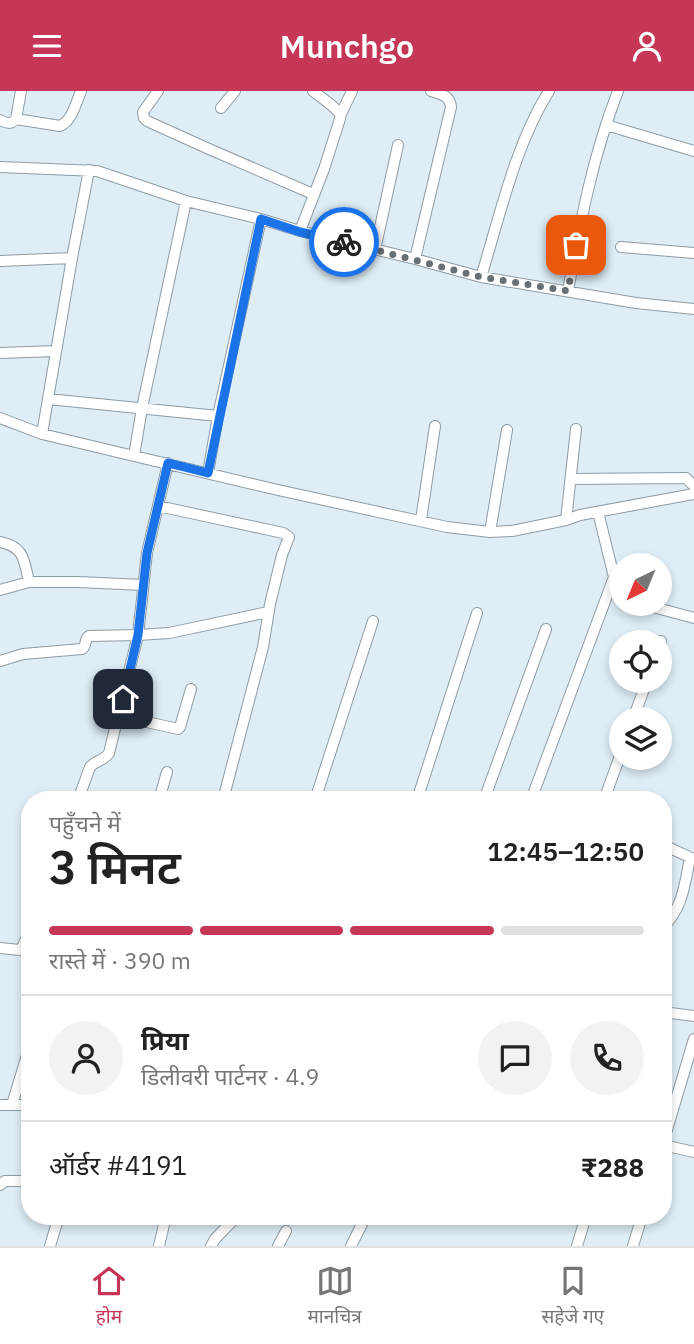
<!DOCTYPE html>
<html lang="hi">
<meta charset="utf-8">
<style>
:root{--surface:#fff;--page:#f2f2f2;--text:#222;--muted:#767676;--line:#e0e0e0;--accent:#c63657}
body{margin:0;font-family:"IBM Plex Sans","Noto Sans Devanagari",sans-serif;background:var(--page);color:var(--text);height:100vh;display:flex;flex-direction:column;font-size:26px;white-space:nowrap}
*{box-sizing:border-box;margin:0}
p{font-size:23px;color:var(--muted)}
.icon{flex:none;width:38px;height:38px;fill:none;stroke:currentColor;stroke-width:2;stroke-linecap:round;stroke-linejoin:round}
.map{position:relative;flex:1;overflow:hidden}
.drawer{position:absolute;left:21px;top:700px;width:651px;height:434px;display:flex;flex-direction:column;background:var(--surface);border-radius:28px;box-shadow:0 4px 10px #0003}
.drawer>*{flex:none}
.needle{width:46px;rotate:223deg}
.tools{position:absolute;left:609px;top:462px;display:grid;gap:14px}
.tools a{display:grid;place-items:center;width:63px;height:63px;border-radius:50%;background:var(--surface);box-shadow:0 4px 10px #0003;font-size:35px}
.pin{position:absolute;display:grid;place-items:center;width:60px;height:60px;color:#fff;margin:-30px;border-radius:14px;box-shadow:0 4px 10px #0006}
.courier{position:absolute;display:grid;place-items:center;width:70px;height:70px;margin:-35px;border:5px solid #1a73e8;border-radius:50%;background:#fff;color:#222;box-shadow:0 2px 9px #0007}
.head em{font-style:normal;font-weight:600}
.head div{display:flex;flex-direction:column-reverse}
.head{display:flex;align-items:center;justify-content:space-between;height:119px;padding:0 28px}
h1{font-size:46px;font-weight:600;line-height:52px}
.bar{display:grid;grid-template-columns:repeat(4,1fr);gap:10px 7px;align-content:center;height:84px;padding:0 28px}
.bar i{height:9px;border-radius:5px;background:var(--line)}
.bar .on{background:var(--accent)}
.bar p{grid-column:span 4}
.line{display:flex;align-items:center;gap:18px;padding:0 28px;border-top:2px solid var(--line)}
.line div{flex:1}
.round{display:grid;place-items:center;flex:none;width:74px;height:74px;border-radius:37px;background:var(--page)}
header{display:flex;justify-content:space-between;align-items:center;height:91px;padding:0 28px;background:var(--accent);color:#fff;font-size:32px;font-weight:600}
.tabs{display:flex;justify-content:space-around;align-items:center;height:98px;border-top:2px solid var(--line);background:var(--surface);font-size:19px;color:var(--muted)}
.tabs a{display:grid;justify-items:center;gap:4px}
.tabs .on{color:var(--accent)}
.map>svg:first-child{display:block}
.lines{fill:none;stroke-linecap:round;stroke-linejoin:round}
.minor-casing{stroke:#8e9ba4;stroke-width:12}
.minor{stroke:#fff;stroke-width:10}
.done{stroke:#677075;stroke-width:7;stroke-dasharray:0 12.6}
.route{stroke:#1a73e8;stroke-width:9}
</style>
<header><svg class="icon" aria-label="menu" viewBox="0 0 24 24"><path d="M4 6h16M4 12h16M4 18h16"/></svg>Munchgo<svg class="icon" aria-label="person" viewBox="0 0 24 24"><circle cx="12" cy="8" r="4"/><path d="M4 21q1-7 8-7t8 7"/></svg></header>
<div class="map">
<svg width="694" height="1155" viewBox="0 0 694 1155">
<rect width="100%" height="100%" fill="#deedf6"/>
<g class="lines">
<defs>
<path id="minor" d="M158 0 143 21 144 27 147 30 209 58 313 103
M221 17 235 0
M341 23 352 0
M16 28 60 35C72 30 76 12 81 0
M0 29C6 32 11 34 16 28L21 0
M606 34 694 60
M0 76 97 80 186 110 261 128 300 140 415 168 481 186 636 212 694 218
M300 140 324 78 339 31 341 23 330 13 313 0
M621 156 694 162
M375 159 398 54
M415 168 451 16C450 4 440 3 431 0
M0 170 72 167
M481 186C500 125 515 54 549 0
M568 200C580 132 593 64 618 0
M0 262 56 260
M48 308 218 325
M0 327 42 343 134 365 278 399 447 436 490 441 512 440 566 429 580 424 694 403
M42 343 72 167 89 79
M134 365 142 317 186 110
M208 382 218 325 261 128
M571 388 686 387 694 395
M158 415 283 442 289 446 282 464 270 513 263 556 223 709
M421 429 435 335
M566 429 576 338
M490 441 507 339
M0 451C25 456 24 470 29 491
M0 499 29 491H78L143 494
M642 513 694 527
M660 555 661 550
M0 570 23 563 82 558C87 555 84 548 89 545L138 544 169 542 268 521
M633 628 647 590
M118 629 147 631 178 638 180 636 191 598
M78 709 90 676C96 669 104 670 109 662L138 544 147 462 168 372
M159 709 167 681
M315 709 373 530
M417 709 477 522
M484 709 546 538
M531 709 614 486 598 421
M604 709 621 662
M663 754 694 768
M663 836C683 817 685 792 690 767
M0 857 30 860
M21 859 30 839
M663 921 694 925
M0 1014H30
M12 1014 30 954
M663 1052 694 948
M663 1054 694 1061
M30 1070 28 1081 30 1087
M0 1094 5 1090H30
M50 1155 59 1125
M159 1155 166 1125
M211 1155 215 1148 237 1125
M278 1155 286 1140
M351 1155 366 1125
M577 1155 586 1125
M633 1155 642 1125"/>
</defs>
<!-- minor casing -->
<use href="#minor" class="minor-casing"/>
<!-- minor -->
<use href="#minor" class="minor"/>
</g>
<g class="lines">
<!-- done -->
<path class="done" d="M344 151 481 186 568 200 576 154"/>
<!-- route -->
<path class="route" d="M123 608 138 544 147 462 168 372 208 382 261 128 300 141 344 151"/>
</g>
</svg>
<div class="tools">
<a><svg class="needle" viewBox="-14 -14 28 28"><path d="M0-13l5 13h-10z" fill="#e53935"/><path d="M0 13l5-13h-10z" fill="#767676"/></svg></a>
<a><svg class="icon" aria-label="locate" viewBox="0 0 24 24"><circle cx="12" cy="12" r="6"/><path d="M12 2v4M12 18v4M2 12h4M18 12h4"/></svg></a>
<a><svg class="icon" aria-label="layers" viewBox="0 0 24 24"><path d="M12 4l9 5-9 5-9-5zM3 14l9 5 9-5"/></svg></a>
</div>
<div class="pin" style="left:576px;top:154px;background:#ea580c"><svg class="icon" aria-label="bag" viewBox="0 0 24 24"><path d="M5 8h14l-1 12H6zM9 8a3 3 0 0 1 6 0"/></svg></div>
<div class="pin" style="left:123px;top:608px;background:#1f2937"><svg class="icon" aria-label="home" viewBox="0 0 24 24"><path d="M3 11l9-7 9 7M6 9v11h12V9"/></svg></div>
<div class="courier" style="left:344px;top:151px"><svg class="icon" aria-label="bike" viewBox="0 0 24 24"><circle cx="6" cy="16" r="4"/><circle cx="18" cy="16" r="4"/><path d="M6 16l4-8h5l3 8M10 8l3 8H6M13 5h3"/></svg></div>
<section class="drawer">
<div class="head"><div><h1>3 मिनट</h1><p>पहुँचने में</p></div><em>12:45–12:50</em></div>
<div class="bar"><i class="on"></i><i class="on"></i><i class="on"></i><i></i><p>रास्ते में · 390 m</p></div>
<div class="line" style="height:126px"><a class="round"><svg class="icon" aria-label="person" viewBox="0 0 24 24"><circle cx="12" cy="8" r="4"/><path d="M4 21q1-7 8-7t8 7"/></svg></a><div><b>प्रिया</b><p>डिलीवरी पार्टनर · 4.9</p></div><a class="round"><svg class="icon" aria-label="chat" viewBox="0 0 24 24"><path d="M4 5h16v11H9l-5 4z"/></svg></a><a class="round"><svg class="icon" aria-label="phone" viewBox="0 0 24 24"><path d="M5 4h4l2 5-3 2q2 4 5 5l2-3 5 2v4C11 20 4 13 5 4z"/></svg></a></div>
<div class="line" style="height:91px"><div>ऑर्डर #4191</div><b>₹288</b></div>
</section>
</div>
<nav class="tabs">
<a class="on"><svg class="icon" aria-label="home" viewBox="0 0 24 24"><path d="M3 11l9-7 9 7M6 9v11h12V9"/></svg>होम</a>
<a><svg class="icon" aria-label="map" viewBox="0 0 24 24"><path d="M3 6l6-2 6 2 6-2v14l-6 2-6-2-6 2zM9 4v14M15 6v14"/></svg>मानचित्र</a>
<a><svg class="icon" aria-label="saved" viewBox="0 0 24 24"><path d="M7 4h10v16l-5-4-5 4z"/></svg>सहेजे गए</a>
</nav>
